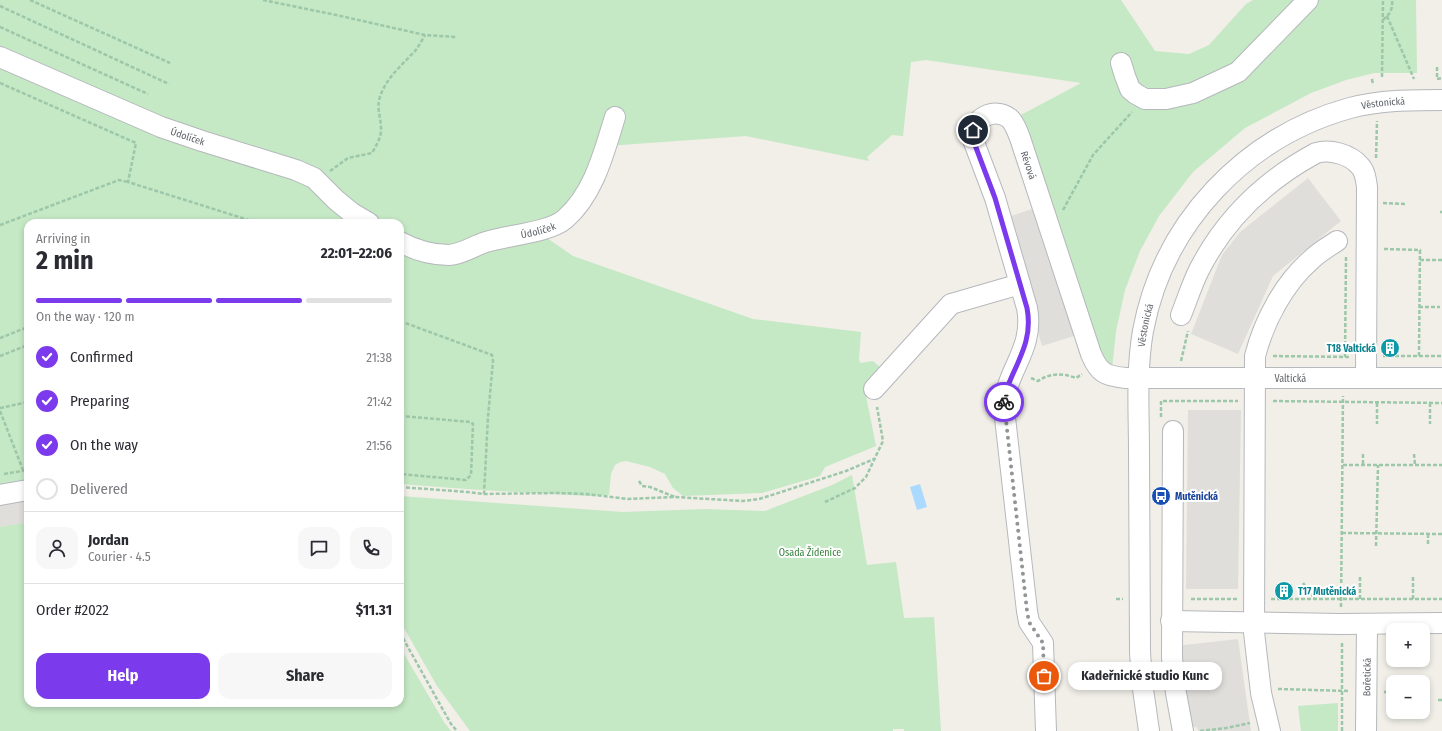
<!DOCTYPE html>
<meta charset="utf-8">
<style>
:root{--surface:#fff;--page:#f7f7f7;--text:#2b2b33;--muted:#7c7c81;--line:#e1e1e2;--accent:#7c3aed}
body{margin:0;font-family:"Fira Sans Condensed",sans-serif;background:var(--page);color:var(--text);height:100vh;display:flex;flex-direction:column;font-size:15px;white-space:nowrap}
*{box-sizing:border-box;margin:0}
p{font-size:13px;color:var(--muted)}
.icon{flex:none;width:22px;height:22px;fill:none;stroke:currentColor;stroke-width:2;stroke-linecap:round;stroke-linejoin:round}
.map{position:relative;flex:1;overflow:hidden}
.details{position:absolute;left:24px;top:219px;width:380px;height:488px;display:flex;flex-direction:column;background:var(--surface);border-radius:12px;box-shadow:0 2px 6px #0003}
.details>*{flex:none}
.buttons{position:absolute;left:1386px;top:623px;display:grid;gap:8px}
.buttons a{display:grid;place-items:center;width:44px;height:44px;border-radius:8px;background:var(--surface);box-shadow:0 2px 6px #0003;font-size:20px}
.pin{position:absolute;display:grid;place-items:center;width:34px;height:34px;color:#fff;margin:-17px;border:2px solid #fff;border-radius:50%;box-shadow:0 1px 4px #0007}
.courier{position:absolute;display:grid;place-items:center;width:40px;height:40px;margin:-20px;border:3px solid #7c3aed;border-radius:50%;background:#fff;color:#222;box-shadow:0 1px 5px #0007}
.bubble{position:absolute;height:28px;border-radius:12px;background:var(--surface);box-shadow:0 2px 6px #0003;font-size:13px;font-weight:700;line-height:28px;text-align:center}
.overview em{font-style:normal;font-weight:700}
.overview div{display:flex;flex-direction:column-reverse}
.overview{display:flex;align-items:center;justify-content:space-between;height:68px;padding:0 12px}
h1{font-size:26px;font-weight:700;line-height:30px}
.bar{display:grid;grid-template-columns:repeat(4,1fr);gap:6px 4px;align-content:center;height:48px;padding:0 12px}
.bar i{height:5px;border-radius:3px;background:var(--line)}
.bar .on{background:var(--accent)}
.bar p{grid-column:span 4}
.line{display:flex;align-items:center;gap:10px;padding:0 12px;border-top:1px solid var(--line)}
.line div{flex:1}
.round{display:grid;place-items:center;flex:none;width:42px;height:42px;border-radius:12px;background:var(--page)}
ol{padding:0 12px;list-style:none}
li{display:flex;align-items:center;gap:12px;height:44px}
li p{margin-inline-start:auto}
li .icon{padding:4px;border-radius:50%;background:var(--accent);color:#fff;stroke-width:4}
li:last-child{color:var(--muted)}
li i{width:22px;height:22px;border:2px solid var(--line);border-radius:50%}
.cta{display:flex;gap:8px;margin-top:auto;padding:8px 12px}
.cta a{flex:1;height:46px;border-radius:12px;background:var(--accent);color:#fff;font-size:16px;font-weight:700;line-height:46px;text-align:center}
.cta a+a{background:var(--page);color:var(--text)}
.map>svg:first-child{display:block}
.industrial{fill:#e0deda}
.green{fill:#c5e8c5}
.water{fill:#aadaff}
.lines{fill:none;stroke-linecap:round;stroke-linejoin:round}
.minor-casing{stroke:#b5b8bc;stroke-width:22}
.path{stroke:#9cc7a9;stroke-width:2.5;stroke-dasharray:4 2;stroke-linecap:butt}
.minor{stroke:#fff;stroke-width:20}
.done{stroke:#929495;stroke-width:4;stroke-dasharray:0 7.2}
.route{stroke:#7c3aed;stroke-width:5}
.labels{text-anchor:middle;stroke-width:4;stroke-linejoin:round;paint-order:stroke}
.street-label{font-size:10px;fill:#5f6368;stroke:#fff}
.culture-label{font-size:10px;font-weight:bold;fill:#0d838f;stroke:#fff;text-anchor:end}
.transit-label{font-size:10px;font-weight:bold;fill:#164399;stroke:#fff;text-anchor:start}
.park-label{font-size:10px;fill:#348238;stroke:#fff}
</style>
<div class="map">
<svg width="1442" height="731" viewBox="0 0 1442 731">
<rect width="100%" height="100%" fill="#f1efe8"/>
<!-- industrial -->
<path class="industrial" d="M1308 178 1341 221 1273 276 1238 354 1191 334 1222 255 1240 232Z
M1032 209 1074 336 1042 346 1005 218Z
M1188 410H1241L1238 589H1186Z
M28 495V522L0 527V500Z
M1238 639 1251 731H1198L1197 727 1187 728 1175 646Z"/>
<!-- green -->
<path class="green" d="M0 0H1121L1155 51 1189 54 1209 45 1246 4 1253 0H1416L1417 73H1374L1346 80 1311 93 1245 128 1193 172 1159 216 1140 251 1125 290 1116 331 1112 369 1101 364 1097 338 1019 116 1081 83 926 60 911 62 903 136 892 135 867 157 869 161 746 136 607 146 547 238 573 256 753 319 861 332 859 359 860 363 873 361 881 368 864 386 876 446 825 467 820 476 762 493 683 496 673 488 665 474 650 467 626 461 620 462 615 465 611 474 609 495 588 496 480 490 400 484V223H28V483L0 488Z
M852 475 867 565 896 562 904 618 934 617 941 731H904V729H893V731H470L437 686 400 621V496L623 512 705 509 765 511 832 485Z
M28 522V703H400V647L444 722 451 731H0V527Z
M1338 703V731H1301L1298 706Z"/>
<!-- water -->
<path class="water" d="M920 484 927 507 917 510 910 487Z"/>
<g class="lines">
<defs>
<g id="minor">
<path id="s1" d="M0 57 161 127 202 141 296 170 314 178 336 200 352 213 369 223"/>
<path d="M1121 63 1125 76 1130 89 1136 94 1145 99H1166L1193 93 1238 72 1308 0"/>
<path id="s2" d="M400 242C415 250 431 255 449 255 463 254 473 246 486 242 507 235 549 233 565 219 594 194 604 152 615 117"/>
<path d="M1181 315C1187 300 1192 284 1199 270 1225 219 1266 180 1316 153 1330 149 1350 154 1360 166 1365 171 1366 180 1367 187L1366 377"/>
<path d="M874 389 951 304 1020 284"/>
<path d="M1173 431 1172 658 1176 693 1183 731"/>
<path d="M0 495 28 490"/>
<path d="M1171 621 1341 624 1442 623"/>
<path id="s3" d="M1046 731 1043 643 1029 622 1027 611 1004 409C1004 371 1035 351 1027 308L995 198 972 137C973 118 994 107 1009 118 1015 123 1017 131 1020 138L1091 354C1099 373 1105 376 1126 378H1442"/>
<path id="s4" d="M1149 731 1142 682 1140 652C1140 585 1139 519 1139 452 1139 412 1136 371 1143 331 1163 223 1245 137 1350 108 1380 100 1411 100 1442 100"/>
<path d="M1270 731 1261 693 1254 632 1255 356C1264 321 1284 283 1312 259 1319 252 1328 247 1337 241"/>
<path id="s5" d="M1366 731 1367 624"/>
</g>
</defs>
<!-- minor casing -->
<use href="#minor" class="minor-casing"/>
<!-- path -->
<path class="path" d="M30 0 170 63
M263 0 336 15 425 35 456 37
M0 6 169 84
M1387 16 1414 79
M1383 20C1390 14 1393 9 1392 0
M0 27 148 94
M1437 67V79L1442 78
M1382 77 1383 0
M1372 79 1373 85
M0 83 136 143 128 182 258 223
M1376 158 1377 121
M330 171 348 158 372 153C376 146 382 136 381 128 381 117 376 108 380 97 386 78 402 65 415 51 419 46 422 40 425 35
M1383 203 1407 204
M1063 210 1093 155 1132 112
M1440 212H1442
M0 225 119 180 128 182
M1384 249 1420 250 1419 356
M1420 260H1442
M400 282 402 292 400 296
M1419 307H1440
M400 321 492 355 493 361 488 417 484 494
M0 338 28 327
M0 356 28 345
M1273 356 1350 357
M1383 356H1442
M1345 357 1346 256
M1181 361 1188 331
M1031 378 1038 381C1050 373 1062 373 1076 378L1082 374
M1273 401 1442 403
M1377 403V424
M1430 403V424
M0 408 28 402
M0 411 23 470
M400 416 471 422 473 424 471 475 466 480 400 474
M1161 417V401H1238
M1363 454V465
M1414 454 1415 465
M1343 465H1442
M4 474 28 470
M639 481 642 486 650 487 675 497
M400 487 467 492 484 494 557 493 586 494 628 499 675 497 743 501 759 499 775 494 846 471 874 459
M825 502 855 488 866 477 883 441 877 407
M1342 533 1442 534
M1428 534V546
M1376 546 1378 465
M1303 583 1310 593 1315 599
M1116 599H1123
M1191 599H1238
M1271 599H1442
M1360 599V576
M1413 599V576
M1341 607 1343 396
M400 633 451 724 457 731
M1278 689 1349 691
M1384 692H1393
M1438 700H1442
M1200 731 1226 728 1250 723
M1342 731V642"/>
<!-- minor -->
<use href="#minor" class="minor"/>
</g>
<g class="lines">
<!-- done -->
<path class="done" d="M1004 402 1027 611 1029 622 1043 643 1044 676"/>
<!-- route -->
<path class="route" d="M973 130 972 137 995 198 1027 308C1032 334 1023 352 1012 376 1008 385 1004 393 1004 402"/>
</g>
<!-- icons -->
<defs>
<symbol id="building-disc" viewBox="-11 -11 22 22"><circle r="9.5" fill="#0f9aa8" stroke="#fff"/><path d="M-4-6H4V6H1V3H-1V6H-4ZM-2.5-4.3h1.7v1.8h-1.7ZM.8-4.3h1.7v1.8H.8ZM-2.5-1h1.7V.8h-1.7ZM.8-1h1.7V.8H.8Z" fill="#fff"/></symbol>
<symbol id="bus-disc" viewBox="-11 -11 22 22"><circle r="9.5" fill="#1a4fb4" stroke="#fff"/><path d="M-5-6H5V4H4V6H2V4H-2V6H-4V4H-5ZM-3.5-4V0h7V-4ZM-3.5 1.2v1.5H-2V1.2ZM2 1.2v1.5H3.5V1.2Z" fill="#fff"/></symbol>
</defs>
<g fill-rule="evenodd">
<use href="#building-disc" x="1379" y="337" width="22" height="22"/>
<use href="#bus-disc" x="1150" y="485" width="22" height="22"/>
<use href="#building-disc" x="1273" y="580" width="22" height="22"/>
</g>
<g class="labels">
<!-- street labels -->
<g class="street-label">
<text dy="4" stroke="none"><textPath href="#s4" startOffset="755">Věstonická</textPath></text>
<text dy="4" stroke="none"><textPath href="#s1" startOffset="204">Údolíček</textPath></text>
<text dy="4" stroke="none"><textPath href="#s3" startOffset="715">Révová</textPath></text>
<text dy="4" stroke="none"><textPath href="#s2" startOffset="144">Údolíček</textPath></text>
<text dy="4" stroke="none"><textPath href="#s4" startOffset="407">Věstonická</textPath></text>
<text dy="4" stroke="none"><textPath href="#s3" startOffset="1124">Valtická</textPath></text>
<text dy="4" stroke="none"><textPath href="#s5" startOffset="54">Bořetická</textPath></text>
</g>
<!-- culture labels -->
<g class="culture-label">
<text x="1376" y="352">T18 Valtická</text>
<text x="1298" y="595" text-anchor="start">T17 Mutěnická</text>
</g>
<!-- transit labels -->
<g class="transit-label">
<text x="1175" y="500">Mutěnická</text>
</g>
<!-- park labels -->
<g class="park-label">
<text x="810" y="556">Osada Židenice</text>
</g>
</g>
</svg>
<div class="buttons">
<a>+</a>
<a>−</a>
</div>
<div class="pin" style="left:1044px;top:676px;background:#ea580c"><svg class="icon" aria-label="bag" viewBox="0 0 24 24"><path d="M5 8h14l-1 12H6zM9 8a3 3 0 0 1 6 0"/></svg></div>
<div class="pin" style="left:973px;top:130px;background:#1f2937"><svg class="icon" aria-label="home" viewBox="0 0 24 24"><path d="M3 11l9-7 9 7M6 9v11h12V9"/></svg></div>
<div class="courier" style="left:1004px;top:402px"><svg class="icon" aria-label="bike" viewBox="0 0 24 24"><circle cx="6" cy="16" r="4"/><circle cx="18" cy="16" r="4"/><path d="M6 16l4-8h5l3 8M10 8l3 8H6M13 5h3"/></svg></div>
<div class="bubble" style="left:1068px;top:662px;width:154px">Kadeřnické studio Kunc</div>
<section class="details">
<div class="overview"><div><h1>2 min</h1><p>Arriving in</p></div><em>22:01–22:06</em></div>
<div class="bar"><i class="on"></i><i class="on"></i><i class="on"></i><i></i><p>On the way · 120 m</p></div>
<ol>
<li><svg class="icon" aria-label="check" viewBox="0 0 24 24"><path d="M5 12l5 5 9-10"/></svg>Confirmed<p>21:38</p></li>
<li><svg class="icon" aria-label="check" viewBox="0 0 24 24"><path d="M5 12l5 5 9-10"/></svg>Preparing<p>21:42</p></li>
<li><svg class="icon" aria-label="check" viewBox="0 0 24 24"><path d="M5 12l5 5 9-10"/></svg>On the way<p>21:56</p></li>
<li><i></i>Delivered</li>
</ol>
<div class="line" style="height:72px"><a class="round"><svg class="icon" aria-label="person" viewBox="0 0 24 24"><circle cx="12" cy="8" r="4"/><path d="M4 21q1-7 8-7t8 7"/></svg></a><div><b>Jordan</b><p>Courier · 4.5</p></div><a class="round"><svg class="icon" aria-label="chat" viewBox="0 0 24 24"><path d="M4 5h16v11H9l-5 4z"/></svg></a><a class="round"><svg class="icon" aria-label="phone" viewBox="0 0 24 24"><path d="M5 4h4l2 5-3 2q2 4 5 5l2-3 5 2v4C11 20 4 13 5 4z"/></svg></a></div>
<div class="line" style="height:52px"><div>Order #2022</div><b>$11.31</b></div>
<div class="cta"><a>Help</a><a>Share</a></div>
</section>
</div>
